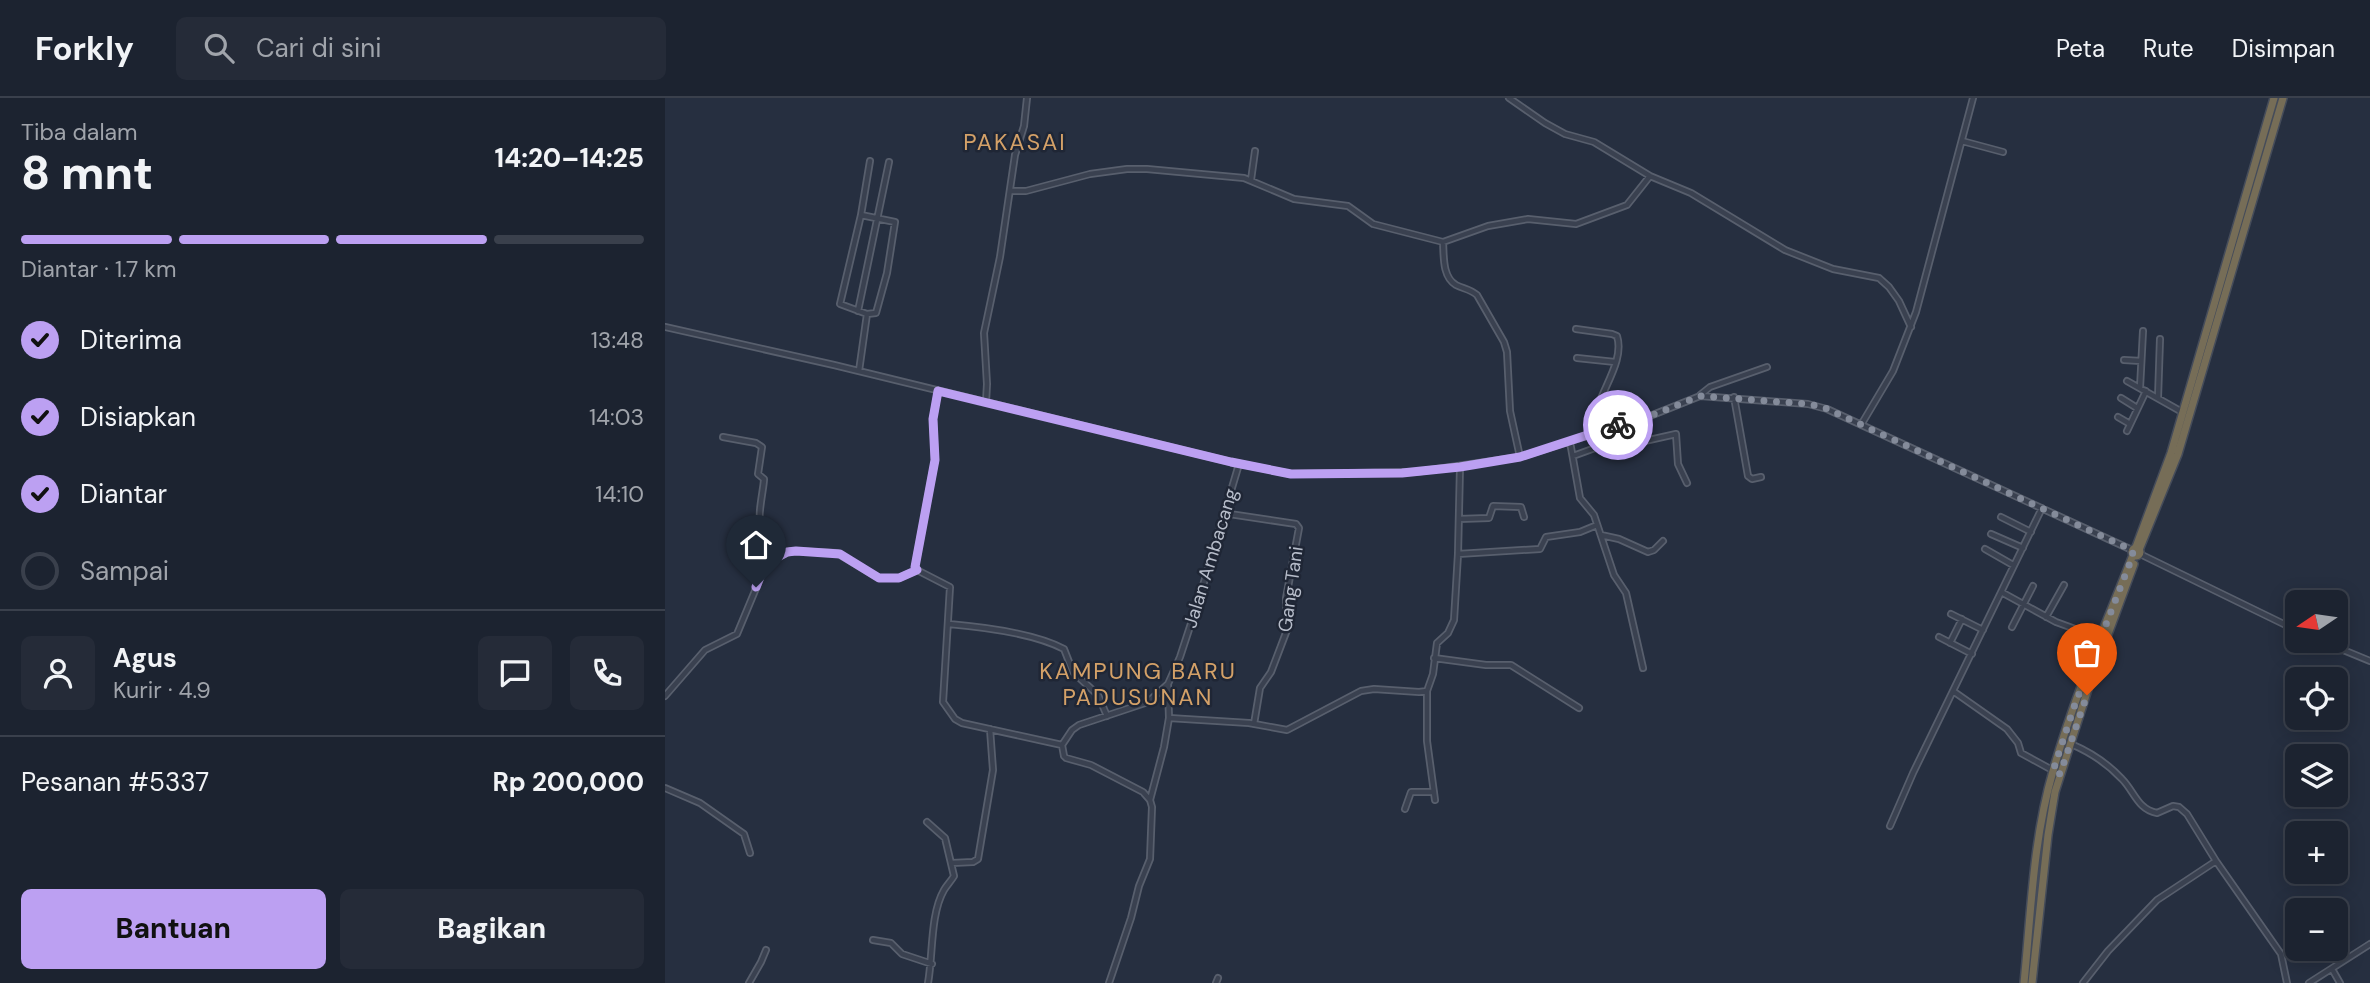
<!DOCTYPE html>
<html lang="id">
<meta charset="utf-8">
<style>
:root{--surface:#1c2330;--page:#252b38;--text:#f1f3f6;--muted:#a0a4ab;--line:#3a404c;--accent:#bca0f2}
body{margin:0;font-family:"DM Sans",sans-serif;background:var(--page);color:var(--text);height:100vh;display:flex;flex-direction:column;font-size:26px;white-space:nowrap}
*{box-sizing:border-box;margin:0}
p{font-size:23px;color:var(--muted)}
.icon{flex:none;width:38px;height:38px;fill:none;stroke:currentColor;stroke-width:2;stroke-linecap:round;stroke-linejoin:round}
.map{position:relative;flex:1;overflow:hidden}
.side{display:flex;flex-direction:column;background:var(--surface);width:665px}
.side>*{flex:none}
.needle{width:46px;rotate:257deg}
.fabs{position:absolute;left:1620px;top:492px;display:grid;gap:14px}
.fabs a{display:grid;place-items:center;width:63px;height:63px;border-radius:10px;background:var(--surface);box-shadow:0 4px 18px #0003,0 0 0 2px var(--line);font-size:35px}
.pin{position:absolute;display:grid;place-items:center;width:60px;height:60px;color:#fff;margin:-72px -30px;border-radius:50% 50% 50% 0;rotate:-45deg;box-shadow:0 0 7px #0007}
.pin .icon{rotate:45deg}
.courier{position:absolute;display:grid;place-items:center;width:70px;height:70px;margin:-35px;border:5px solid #bca0f2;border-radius:50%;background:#fff;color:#222;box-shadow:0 2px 9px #0007}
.overview em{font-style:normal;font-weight:800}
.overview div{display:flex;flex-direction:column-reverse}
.overview{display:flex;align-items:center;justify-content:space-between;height:119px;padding:0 21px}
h1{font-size:46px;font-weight:800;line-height:52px}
.bar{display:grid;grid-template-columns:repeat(4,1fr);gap:10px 7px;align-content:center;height:84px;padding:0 21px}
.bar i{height:9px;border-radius:5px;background:var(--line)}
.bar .selected{background:var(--accent)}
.bar p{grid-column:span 4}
.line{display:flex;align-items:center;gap:18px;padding:0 21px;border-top:2px solid var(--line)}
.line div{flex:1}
.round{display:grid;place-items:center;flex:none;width:74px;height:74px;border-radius:10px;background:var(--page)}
ol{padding:0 21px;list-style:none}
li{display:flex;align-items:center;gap:21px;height:77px}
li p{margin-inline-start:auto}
li .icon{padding:7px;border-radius:50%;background:var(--accent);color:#111;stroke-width:4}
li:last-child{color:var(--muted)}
li i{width:38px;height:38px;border:4px solid var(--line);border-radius:50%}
.button{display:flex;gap:14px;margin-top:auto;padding:14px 21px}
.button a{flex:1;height:80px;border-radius:10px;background:var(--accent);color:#111;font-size:28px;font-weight:800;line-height:80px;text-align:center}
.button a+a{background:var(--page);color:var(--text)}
header{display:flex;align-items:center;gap:42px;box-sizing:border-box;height:98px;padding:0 35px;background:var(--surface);border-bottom:2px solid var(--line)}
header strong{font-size:33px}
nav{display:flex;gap:38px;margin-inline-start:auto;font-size:24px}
.search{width:490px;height:63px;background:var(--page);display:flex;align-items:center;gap:18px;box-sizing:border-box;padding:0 24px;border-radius:10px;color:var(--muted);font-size:26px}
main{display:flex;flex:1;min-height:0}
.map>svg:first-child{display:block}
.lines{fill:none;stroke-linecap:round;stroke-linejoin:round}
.street-casing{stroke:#585f6d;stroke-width:8}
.highway-casing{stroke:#454c5a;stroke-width:10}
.street{stroke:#3a4150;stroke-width:4.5}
.highway{stroke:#766d57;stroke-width:7}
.done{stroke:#848b9a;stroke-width:7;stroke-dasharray:0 12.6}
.route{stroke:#bca0f2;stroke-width:9}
.labels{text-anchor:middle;stroke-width:5;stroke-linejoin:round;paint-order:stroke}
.street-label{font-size:19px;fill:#b7bdca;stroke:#1f2635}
.quarter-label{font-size:23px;letter-spacing:2px;fill:#d4a168;stroke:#1f2635}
</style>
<header>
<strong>Forkly</strong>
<div class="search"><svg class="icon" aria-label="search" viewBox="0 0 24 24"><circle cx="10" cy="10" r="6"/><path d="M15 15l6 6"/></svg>Cari di sini</div>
<nav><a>Peta</a><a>Rute</a><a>Disimpan</a></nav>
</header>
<main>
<section class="side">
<div class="overview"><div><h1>8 mnt</h1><p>Tiba dalam</p></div><em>14:20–14:25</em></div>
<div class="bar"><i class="selected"></i><i class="selected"></i><i class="selected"></i><i></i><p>Diantar · 1.7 km</p></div>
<ol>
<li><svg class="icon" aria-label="check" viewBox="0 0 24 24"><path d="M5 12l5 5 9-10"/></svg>Diterima<p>13:48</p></li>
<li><svg class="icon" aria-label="check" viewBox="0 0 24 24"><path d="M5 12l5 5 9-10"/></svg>Disiapkan<p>14:03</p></li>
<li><svg class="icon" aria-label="check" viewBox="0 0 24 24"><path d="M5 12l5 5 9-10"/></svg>Diantar<p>14:10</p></li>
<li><i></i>Sampai</li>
</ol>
<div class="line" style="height:126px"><a class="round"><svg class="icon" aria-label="person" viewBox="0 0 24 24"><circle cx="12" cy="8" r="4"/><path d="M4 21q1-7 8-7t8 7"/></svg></a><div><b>Agus</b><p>Kurir · 4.9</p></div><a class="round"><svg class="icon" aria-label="chat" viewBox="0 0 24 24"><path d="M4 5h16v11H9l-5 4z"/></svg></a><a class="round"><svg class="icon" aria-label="phone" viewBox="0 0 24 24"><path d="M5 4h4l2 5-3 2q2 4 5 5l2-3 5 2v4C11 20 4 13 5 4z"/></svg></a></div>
<div class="line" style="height:91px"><div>Pesanan #5337</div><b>Rp 200,000</b></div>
<div class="button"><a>Bantuan</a><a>Bagikan</a></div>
</section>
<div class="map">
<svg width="1705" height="885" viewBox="0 0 1705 885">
<rect width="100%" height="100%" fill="#262f40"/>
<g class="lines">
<defs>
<path id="street" d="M844 0 880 25 900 36 929 44 985 78 1026 95 1120 152 1168 171 1214 180 1224 189 1234 203 1246 229
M1297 43 1338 54
M586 82 590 53
M345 93H361L425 76 462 71H482L579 80 629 101 683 108 708 126 778 144 823 128 863 121 911 126 962 107 985 78
M196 117 230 124 222 175 211 215 202 216 175 206Z
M196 117 205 63
M778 144C779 157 777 179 791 187 799 191 805 191 812 197L839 244 842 254 845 313 855 359
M193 213 224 64
M0 229 169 267 566 364 626 376 751 374 855 359 985 318 1035 298 1143 306 1162 311 1467 452
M911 231 947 236 952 238C959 260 941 285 934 306 932 316 932 324 932 334
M912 260 950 264
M1459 262 1476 263
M194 273 202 216
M1462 283 1517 314
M1475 290 1478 233
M273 293 268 321 270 362 250 469 252 472 285 489 278 604 290 621 297 625 397 647
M1035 297 1045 289 1102 269
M1069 299 1083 378 1087 381 1096 379
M1456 300 1472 310
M1493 300 1495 241
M321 304 322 286 319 235 335 159 350 57 359 28 362 0
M1453 319 1465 326
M1196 327 1228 273 1251 214 1308 0
M1462 333 1481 293
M58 339 91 345 97 349 93 376 99 381C99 389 92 419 96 423 98 426 103 426 106 429L102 463
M905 344 915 400 929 417 949 477 961 495 978 570
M908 358 930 350 944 351 1011 336 1013 366 1022 385
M558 415 631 426 634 430 621 500 622 532 606 574 595 590 589 626
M1336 419 1366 434
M794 421 824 420 828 408 856 409 859 419
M1326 436 1358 450
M936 437 954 441 983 454 989 452 998 443
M1320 451 1348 467
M793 456 875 451 881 439 915 434 932 427
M1475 456 1633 533
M1338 495 1391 524 1435 540
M1286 516 1318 532
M1381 519 1399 487
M284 526C318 529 369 535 399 551L408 574 433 597 442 618
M1347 529 1368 488
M1274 539 1307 556
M1654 542 1705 563
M1285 545 1297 521
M769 560 821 567H846L914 610
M503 587 504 620 584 625 622 632 696 593 709 591 754 594 762 593 768 576 772 545 783 535 789 522 793 456 795 369
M762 593V643L770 702
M1288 593 1342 631 1353 645 1356 655 1389 673
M0 598 40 552 72 536 102 464 126 453 172 455 214 480H234L252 472
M1406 646C1425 654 1443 666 1457 681 1469 693 1473 712 1492 715L1508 708 1514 709 1522 716 1551 763 1616 856 1622 885
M0 690 35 705 79 736 85 755
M485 702 499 649 504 620
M740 711 746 694H769
M262 724 280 740 289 778C286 783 282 787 279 792 265 816 268 858 263 885
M1225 728 1248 675 1377 410
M287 765 308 764 313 761 328 672 325 631
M208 842 226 845 237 856 267 866
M1667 871 1675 885
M84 885 96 864 101 852
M444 885 466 820 474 788 485 761 487 709 485 702 478 694 426 667 401 660 399 658 397 647 407 632 414 627 483 604 503 586 515 559 534 501 574 366
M551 885 553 880
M1418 885 1443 853 1492 802 1551 763
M1644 885 1705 846"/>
<path id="highway" d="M1471 449 1506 355 1609 0
M1467 454a4 4 0 1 1 8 0a4 4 0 1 1-8 0Z
M1474 452 1513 356 1618 0
M1359 885C1366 815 1368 741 1388 673 1409 599 1440 528 1468 457
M1367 885 1383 737 1390 694 1426 582 1469 466"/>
</defs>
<!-- street casing -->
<use href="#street" class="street-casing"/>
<!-- highway casing -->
<use href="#highway" class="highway-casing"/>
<!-- street -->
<use href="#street" class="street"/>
<!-- highway -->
<use href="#highway" class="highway"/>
</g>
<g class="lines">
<!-- done -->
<path class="done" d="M953 327 985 318 1035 298 1143 306 1158 309 1467 452 1468 457 1409 609 1388 673 1395 676 1422 597"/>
<!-- route -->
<path class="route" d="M91 489 100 466 122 454 131 453 175 456 214 480H234L252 472 250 469 270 362 268 321 273 293 566 364 626 376 737 375 795 369 855 359 953 327"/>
</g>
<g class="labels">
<!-- street labels -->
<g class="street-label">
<text transform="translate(545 460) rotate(-73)" y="7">Jalan Ambacang</text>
<text transform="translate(625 491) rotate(-82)" y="7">Gang Tani</text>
</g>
<!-- quarter labels -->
<g class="quarter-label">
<text x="350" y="52">PAKASAI</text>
<text x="473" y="581">KAMPUNG BARU<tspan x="473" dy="26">PADUSUNAN</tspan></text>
</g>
</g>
</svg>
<div class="fabs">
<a><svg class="needle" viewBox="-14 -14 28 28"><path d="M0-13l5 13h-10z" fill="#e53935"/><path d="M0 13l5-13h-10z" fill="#a0a4ab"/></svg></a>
<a><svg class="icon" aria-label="locate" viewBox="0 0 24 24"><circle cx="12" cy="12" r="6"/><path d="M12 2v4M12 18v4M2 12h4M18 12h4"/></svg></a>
<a><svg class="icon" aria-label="layers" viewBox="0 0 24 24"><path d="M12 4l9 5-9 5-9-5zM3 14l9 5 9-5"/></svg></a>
<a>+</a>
<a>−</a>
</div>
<div class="pin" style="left:1422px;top:597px;background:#ea580c"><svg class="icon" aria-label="bag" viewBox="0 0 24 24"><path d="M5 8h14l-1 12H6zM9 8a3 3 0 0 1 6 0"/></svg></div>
<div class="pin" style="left:91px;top:489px;background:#1f2937"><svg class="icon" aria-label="home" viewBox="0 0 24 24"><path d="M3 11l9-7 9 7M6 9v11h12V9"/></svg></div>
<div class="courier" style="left:953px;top:327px"><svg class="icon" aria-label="bike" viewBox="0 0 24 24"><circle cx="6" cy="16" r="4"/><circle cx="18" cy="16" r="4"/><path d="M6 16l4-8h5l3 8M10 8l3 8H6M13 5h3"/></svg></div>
</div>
</main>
